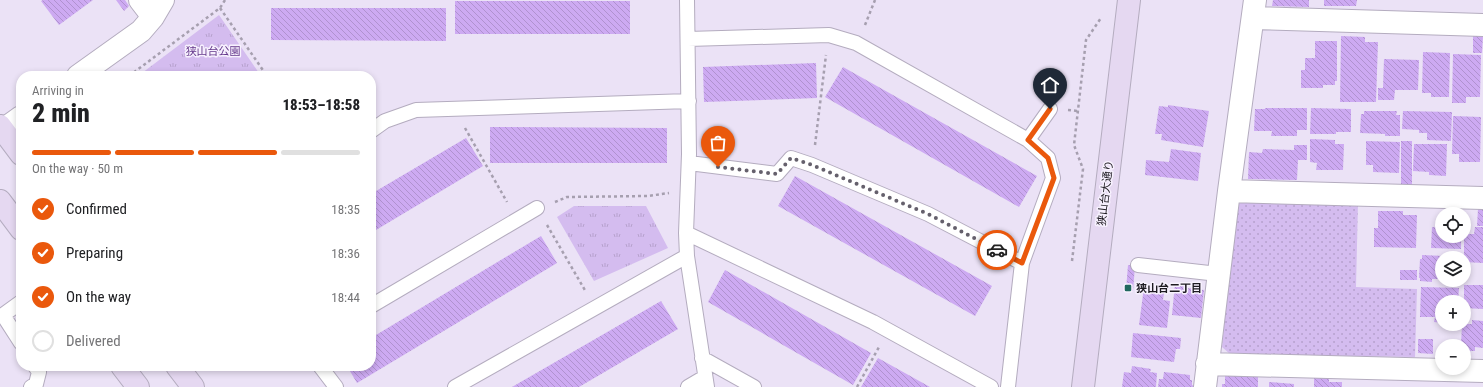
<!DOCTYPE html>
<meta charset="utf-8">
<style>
:root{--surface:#fff;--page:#f2f2f2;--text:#202124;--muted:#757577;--line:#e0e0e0;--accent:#ea580c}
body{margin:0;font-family:"Roboto Condensed","Noto Sans JP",sans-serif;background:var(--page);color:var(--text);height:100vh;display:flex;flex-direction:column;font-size:15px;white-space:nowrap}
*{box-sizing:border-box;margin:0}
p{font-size:13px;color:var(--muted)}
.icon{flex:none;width:22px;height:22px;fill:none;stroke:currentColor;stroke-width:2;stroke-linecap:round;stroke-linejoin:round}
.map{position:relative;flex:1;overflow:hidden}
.details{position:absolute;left:16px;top:71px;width:360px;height:300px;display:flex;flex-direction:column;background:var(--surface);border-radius:16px;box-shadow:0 2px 6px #0003}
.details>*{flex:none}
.buttons{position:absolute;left:1435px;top:207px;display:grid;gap:8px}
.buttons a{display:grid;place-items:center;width:36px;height:36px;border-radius:50%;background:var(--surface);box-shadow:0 2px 6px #0003;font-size:20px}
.pin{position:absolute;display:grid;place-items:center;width:34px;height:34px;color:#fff;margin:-41px -17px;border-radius:50% 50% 50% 0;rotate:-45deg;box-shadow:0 0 4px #0007}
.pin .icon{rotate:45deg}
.courier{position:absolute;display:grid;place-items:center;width:40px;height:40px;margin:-20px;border:3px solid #ea580c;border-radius:50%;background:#fff;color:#222;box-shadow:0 1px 5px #0007}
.head em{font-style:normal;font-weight:800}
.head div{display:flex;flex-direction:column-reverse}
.head{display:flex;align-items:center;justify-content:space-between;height:68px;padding:0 16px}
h1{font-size:26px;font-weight:800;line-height:30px}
.bar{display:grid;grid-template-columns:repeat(4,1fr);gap:6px 4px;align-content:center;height:48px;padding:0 16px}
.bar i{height:5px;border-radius:3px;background:var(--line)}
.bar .selected{background:var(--accent)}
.bar p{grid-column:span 4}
ol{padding:0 16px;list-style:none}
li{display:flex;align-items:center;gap:12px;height:44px}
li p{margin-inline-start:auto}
li .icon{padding:4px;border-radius:50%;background:var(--accent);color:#fff;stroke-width:4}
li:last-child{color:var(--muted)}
li i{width:22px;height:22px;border:2px solid var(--line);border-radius:50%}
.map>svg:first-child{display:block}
.grass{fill:url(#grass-tufts)}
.garden{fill:url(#garden-dots)}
.building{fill:url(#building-back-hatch)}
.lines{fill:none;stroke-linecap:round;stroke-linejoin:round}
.lane-casing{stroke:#b4acbf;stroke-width:16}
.street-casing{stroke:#b4acbf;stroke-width:24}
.secondary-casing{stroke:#b4acbf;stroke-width:24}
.path{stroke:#a69faf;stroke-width:2.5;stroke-dasharray:3 3;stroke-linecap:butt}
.lane{stroke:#fff;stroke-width:14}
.street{stroke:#fff;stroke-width:22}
.secondary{stroke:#e5d8f1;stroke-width:22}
.done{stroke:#65606c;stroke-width:4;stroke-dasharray:0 7.2}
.route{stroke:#ea580c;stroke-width:5}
.poi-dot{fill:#20685e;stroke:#f7f1fe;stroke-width:1.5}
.labels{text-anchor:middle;stroke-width:3;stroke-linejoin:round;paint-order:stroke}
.park-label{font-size:11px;fill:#64378b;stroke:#f7f1fe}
.street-label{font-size:11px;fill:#1d1a21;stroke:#f7f1fe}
.poi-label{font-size:11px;font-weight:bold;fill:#1d1a21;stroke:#f7f1fe;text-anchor:start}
</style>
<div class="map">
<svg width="1483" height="387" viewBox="0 0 1483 387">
<defs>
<pattern id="grass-tufts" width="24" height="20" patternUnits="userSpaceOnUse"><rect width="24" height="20" fill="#d4bcef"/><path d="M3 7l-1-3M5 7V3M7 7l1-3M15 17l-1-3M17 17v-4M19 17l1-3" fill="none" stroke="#b6a1cd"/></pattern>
<pattern id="garden-dots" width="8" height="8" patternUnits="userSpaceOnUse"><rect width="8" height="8" fill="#d4bcef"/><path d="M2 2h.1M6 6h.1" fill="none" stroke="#b6a1cd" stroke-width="1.8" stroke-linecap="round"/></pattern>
<pattern id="building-back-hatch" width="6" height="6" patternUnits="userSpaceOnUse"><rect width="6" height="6" fill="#cdaaf2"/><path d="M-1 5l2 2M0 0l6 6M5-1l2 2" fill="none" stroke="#b092cf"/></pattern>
</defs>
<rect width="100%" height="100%" fill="#ebe2f6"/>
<!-- grass -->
<path class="grass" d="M219 15 261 76H138Z
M574 206H646L668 248 594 281 557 217Z"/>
<!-- garden -->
<path class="garden" d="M1245 200 1358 203 1356 287 1417 289 1415 357 1230 354 1222 347 1236 206Z"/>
<!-- building -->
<path class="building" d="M43 0H93L59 25 41 1Z
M116 0H125L129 6 124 11Z
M1273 0H1309V7L1272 6Z
M1324 0H1357L1356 6H1324Z
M455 1H630V34H455Z
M271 8H446V41L271 40Z
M1341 36 1365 37V42H1378L1376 102H1340Z
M1473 36H1483L1482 53H1473Z
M1315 41H1337V81H1335V85H1323V88H1301V70H1305V58H1315Z
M1423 52 1450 53 1449 97H1431V93H1422Z
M1453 54 1481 55 1480 97H1466V103H1452Z
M1384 59 1419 60 1418 90H1395L1394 100H1378V88H1383Z
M816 63 817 98 704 102 703 67Z
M843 67 1037 176 1019 207 825 97Z
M1168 105 1209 111 1203 147 1161 140 1162 134H1155L1159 106 1168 107Z
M1265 108H1307V130H1297V136H1271L1272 131H1254L1255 109H1265Z
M1311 108 1351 109V132H1336V134H1310Z
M1364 111H1397L1396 115H1400V136H1385V134L1360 133 1361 114H1364Z
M1403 111 1452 112 1451 141 1427 140V133H1419V130L1402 129Z
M1453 116 1481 117 1480 162H1459V154H1452Z
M490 127 667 128V163H490Z
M466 138 483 166 371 233V194Z
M1310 139 1335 140V144H1344L1343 170H1316L1317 163 1310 162Z
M1366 141 1400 142 1399 173 1373 172V165H1366Z
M1401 141H1412V185H1401Z
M1414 144H1447L1446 176 1429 175V172L1413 171Z
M1294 145H1307V160H1298L1297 180 1248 179 1249 152 1262 153 1263 149 1294 150Z
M1171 149 1201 153 1198 181 1145 175 1146 160 1169 162Z
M795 176 992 286 975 316 778 206Z
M1478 209H1483V226H1477Z
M1378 211H1403V215H1417L1416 248 1374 247V228H1378Z
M1432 227 1442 228V236H1461V249L1431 248Z
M1475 227H1483V263L1464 262V234H1474Z
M541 236 557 263 357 383 347 366H371V338Z
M1422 255 1444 256V258H1442V279H1432V282L1420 281V278H1419L1420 259H1422Z
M1128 265 1135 266 1133 291 1126 290Z
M725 270 871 353 853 385 708 302Z
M1400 270H1417V280H1400Z
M1175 283 1188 285V288L1204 290 1201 318 1172 315Z
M1464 285H1483V309L1464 308Z
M1144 287 1154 288 1153 292 1164 293 1163 300 1170 301 1167 328 1139 325Z
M1421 287 1459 288 1458 302H1442V323L1434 322 1435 317H1420Z
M661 301 678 329 579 387H512Z
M1472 320 1483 321V348L1475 347V351H1464V346H1461L1462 324H1472Z
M1133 333 1181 338 1180 349H1176L1174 362 1131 357Z
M1418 339H1433V354L1418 353Z
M878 358 930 387H861Z
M1132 366 1151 369 1150 372 1157 373 1156 387H1122L1124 372 1131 373Z
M1164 372 1190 375V380H1192V385L1194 386V387H1158L1159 379H1163Z
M1225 375 1258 376V387H1222V384H1225Z
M1314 378H1329V382H1342V387H1314Z
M1269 382 1294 384V387H1269Z"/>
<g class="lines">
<defs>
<path id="lane" d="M687 0 689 154 686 233 687 256 707 387
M688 39 829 35 856 43 1028 140 1048 158 1053 178 1022 263 1008 387
M371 131 385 121 416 110 689 101
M1028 140 1050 109
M689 163 777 174 791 158 812 165 928 214 1022 263
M686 233 873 322 991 387
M1138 265 1218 274
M21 302 3 315 21 343
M371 306 537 208
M702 358 754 387
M320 366 336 387
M31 387 36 384 39 372 35 366
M455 387 687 256
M688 387 705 377"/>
<path id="street" d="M140 0 153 17
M1253 18 1483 25
M78 76 141 31 153 17 163 0
M3 130 21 117
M1229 191 1483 198
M1207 364 1483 371
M1205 387 1229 191 1255 0"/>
<path id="secondary" d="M0 126 21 154
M0 201 21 229
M122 366 138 387
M177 366 193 387
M1083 387 1129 0"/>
</defs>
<!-- lane casing -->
<use href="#lane" class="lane-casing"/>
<!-- street casing -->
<use href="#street" class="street-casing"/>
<!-- secondary casing -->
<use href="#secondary" class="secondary-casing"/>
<!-- path -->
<path class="path" d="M220 8 267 76
M865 25 875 0
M129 76 220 8 225 0
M1068 110 1078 111
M465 128 507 202
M815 145 826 55
M555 202 567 197 648 196 669 193
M547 225 586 292
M1072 261 1083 169 1074 145 1086 40 1101 18
M857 387 879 347"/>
<!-- lane -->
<use href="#lane" class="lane"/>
<!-- street -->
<use href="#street" class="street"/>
<!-- secondary -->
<use href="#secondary" class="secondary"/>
</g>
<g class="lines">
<!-- done -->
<path class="done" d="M718 167 777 174 791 158 812 165 928 214 997 250"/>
<!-- route -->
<path class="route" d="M997 250 1022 263 1054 178 1048 158 1028 140 1050 109"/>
</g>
<!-- markers -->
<rect class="poi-dot" x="1124" y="284" width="8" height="8" rx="2"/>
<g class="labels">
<!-- park labels -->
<g class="park-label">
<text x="213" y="55">狭山台公園</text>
</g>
<!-- street labels -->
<g class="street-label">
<text transform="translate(1105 193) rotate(-83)" y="4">狭山台大通り</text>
</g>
<!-- poi labels -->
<g class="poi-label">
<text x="1136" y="292">狭山台二丁目</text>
</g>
</g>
</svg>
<div class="buttons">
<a><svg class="icon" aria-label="locate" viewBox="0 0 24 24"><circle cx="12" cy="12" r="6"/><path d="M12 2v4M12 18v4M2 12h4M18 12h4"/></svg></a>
<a><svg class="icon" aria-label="layers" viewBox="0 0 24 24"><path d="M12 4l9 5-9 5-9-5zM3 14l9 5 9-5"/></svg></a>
<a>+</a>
<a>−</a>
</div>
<div class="pin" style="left:718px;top:167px;background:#ea580c"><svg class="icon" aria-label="bag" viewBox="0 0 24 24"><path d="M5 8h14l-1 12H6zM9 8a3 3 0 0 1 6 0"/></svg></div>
<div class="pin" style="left:1050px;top:109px;background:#1f2937"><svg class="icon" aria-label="home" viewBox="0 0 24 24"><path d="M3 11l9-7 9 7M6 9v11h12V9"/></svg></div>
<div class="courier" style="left:997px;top:250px"><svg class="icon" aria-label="car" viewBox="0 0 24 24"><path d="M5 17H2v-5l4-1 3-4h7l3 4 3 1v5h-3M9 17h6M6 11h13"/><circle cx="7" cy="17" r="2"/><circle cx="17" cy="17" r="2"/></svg></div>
<section class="details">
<div class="head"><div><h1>2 min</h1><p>Arriving in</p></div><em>18:53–18:58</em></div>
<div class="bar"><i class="selected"></i><i class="selected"></i><i class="selected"></i><i></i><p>On the way · 50 m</p></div>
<ol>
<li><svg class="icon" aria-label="check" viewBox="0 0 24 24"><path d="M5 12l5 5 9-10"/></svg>Confirmed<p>18:35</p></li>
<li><svg class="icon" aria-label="check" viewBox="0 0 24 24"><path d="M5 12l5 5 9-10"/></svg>Preparing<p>18:36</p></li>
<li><svg class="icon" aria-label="check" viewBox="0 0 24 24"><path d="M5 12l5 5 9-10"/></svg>On the way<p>18:44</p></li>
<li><i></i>Delivered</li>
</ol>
</section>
</div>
